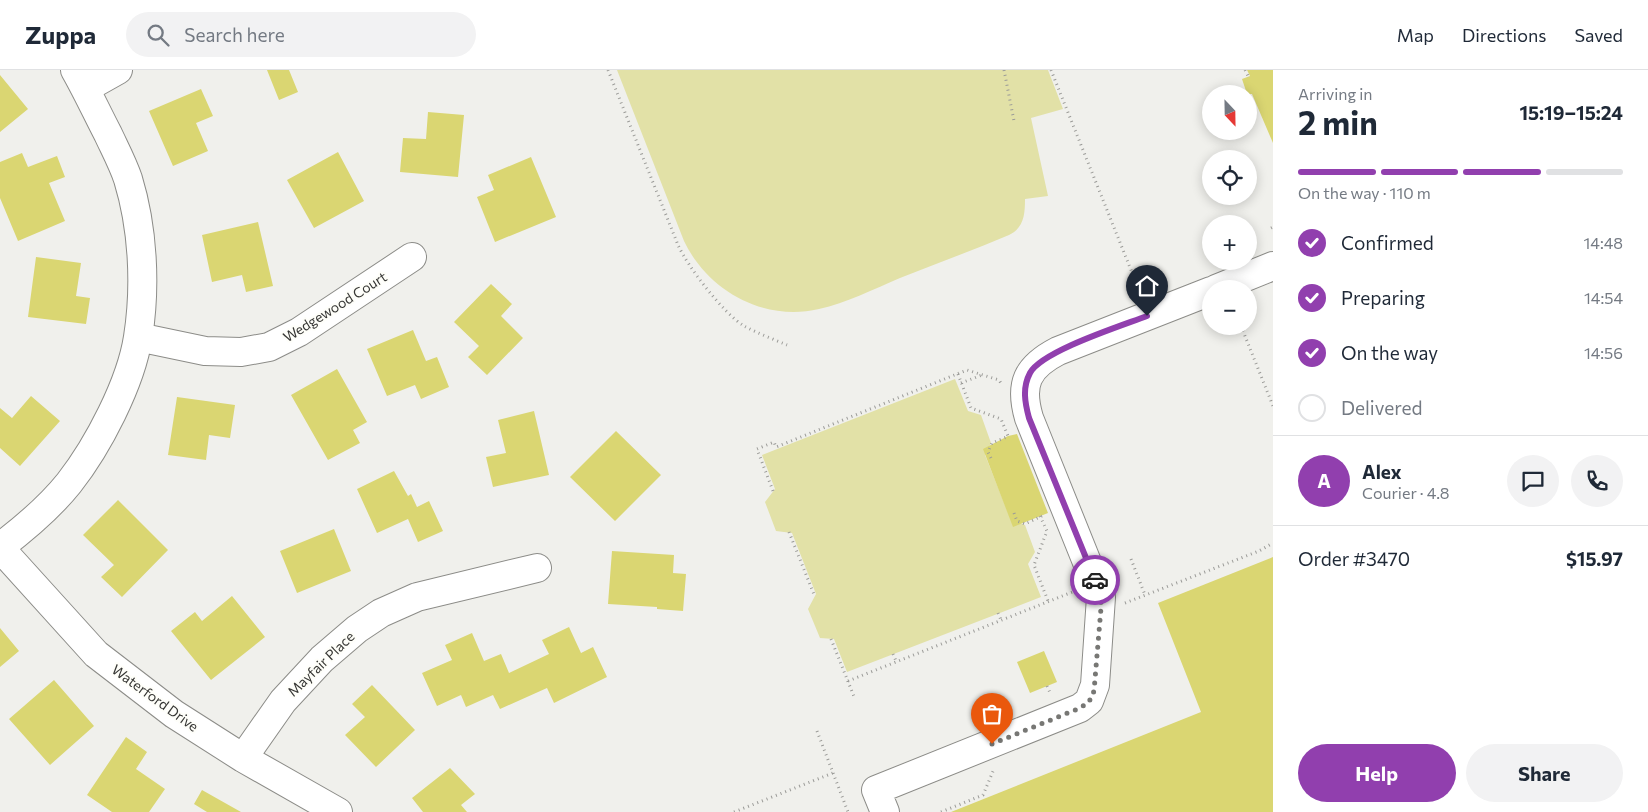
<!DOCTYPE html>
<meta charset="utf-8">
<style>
:root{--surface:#fff;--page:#f2f2f3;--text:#1f2937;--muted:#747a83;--line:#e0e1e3;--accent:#913fae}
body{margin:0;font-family:Commissioner,sans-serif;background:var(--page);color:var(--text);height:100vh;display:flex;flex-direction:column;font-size:19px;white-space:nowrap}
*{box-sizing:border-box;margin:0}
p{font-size:16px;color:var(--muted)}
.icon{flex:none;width:28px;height:28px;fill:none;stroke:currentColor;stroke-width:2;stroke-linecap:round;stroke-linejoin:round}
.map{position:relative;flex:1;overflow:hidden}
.side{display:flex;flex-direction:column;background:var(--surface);width:375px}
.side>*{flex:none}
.needle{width:32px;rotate:158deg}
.tools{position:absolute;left:1202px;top:15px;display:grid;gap:10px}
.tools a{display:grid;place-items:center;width:55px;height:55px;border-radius:50%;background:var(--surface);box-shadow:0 2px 12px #0003;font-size:25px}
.pin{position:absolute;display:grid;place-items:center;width:42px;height:42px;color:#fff;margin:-51px -21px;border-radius:50% 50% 50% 0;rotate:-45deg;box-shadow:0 0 5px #0007}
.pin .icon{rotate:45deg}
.courier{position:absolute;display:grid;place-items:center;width:50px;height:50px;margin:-25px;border:4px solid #913fae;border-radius:50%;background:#fff;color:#222;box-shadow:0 1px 6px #0007}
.head em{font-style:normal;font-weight:700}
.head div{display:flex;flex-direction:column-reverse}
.head{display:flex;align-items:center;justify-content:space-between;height:85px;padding:0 25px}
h1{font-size:32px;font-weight:700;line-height:38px}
.bar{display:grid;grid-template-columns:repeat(4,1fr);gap:8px 5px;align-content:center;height:60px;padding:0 25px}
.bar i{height:6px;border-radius:4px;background:var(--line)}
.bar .current{background:var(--accent)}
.bar p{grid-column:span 4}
.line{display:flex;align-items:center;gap:12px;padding:0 25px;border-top:1px solid var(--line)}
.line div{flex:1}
.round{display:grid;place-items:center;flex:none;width:52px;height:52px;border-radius:26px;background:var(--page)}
ol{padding:0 25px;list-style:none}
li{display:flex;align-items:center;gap:15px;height:55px}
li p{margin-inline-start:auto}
li .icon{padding:5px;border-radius:50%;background:var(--accent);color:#fff;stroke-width:4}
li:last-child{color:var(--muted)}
li i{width:28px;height:28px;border:2px solid var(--line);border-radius:50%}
.cta{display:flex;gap:10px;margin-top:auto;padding:10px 25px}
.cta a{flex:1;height:58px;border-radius:30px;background:var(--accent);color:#fff;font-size:20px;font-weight:700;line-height:58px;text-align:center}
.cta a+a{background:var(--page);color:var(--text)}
header{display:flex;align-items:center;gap:30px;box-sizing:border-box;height:70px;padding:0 25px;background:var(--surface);border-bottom:1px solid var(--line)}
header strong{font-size:24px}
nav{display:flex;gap:28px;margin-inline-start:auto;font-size:18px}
.search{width:350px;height:45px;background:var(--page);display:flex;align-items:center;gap:12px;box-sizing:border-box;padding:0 18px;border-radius:28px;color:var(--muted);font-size:19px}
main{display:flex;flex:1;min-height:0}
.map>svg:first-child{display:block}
.green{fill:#e2e1a7}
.building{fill:#dad672}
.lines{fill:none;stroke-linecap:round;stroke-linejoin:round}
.minor-casing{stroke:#8c8c88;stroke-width:30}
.path{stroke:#9b9b98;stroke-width:3;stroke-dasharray:1 4;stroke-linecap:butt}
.minor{stroke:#fff;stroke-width:28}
.done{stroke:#777774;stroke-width:5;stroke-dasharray:0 9}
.route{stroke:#913fae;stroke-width:6}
.labels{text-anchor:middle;stroke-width:4;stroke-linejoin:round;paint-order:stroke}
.street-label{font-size:14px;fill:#363634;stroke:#fefef9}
</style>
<header>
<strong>Zuppa</strong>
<div class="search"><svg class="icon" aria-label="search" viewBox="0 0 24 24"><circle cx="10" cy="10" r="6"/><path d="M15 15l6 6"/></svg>Search here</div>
<nav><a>Map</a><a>Directions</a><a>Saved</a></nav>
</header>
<main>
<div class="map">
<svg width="1273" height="742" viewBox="0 0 1273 742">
<rect width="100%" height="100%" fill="#f0f0ec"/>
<!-- green -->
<path class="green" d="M617 0H1048L1063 39 1031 48 1048 126 1025 129C1025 144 1024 158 1009 165 973 180 936 194 900 208 874 219 846 233 819 239 764 252 708 221 684 171Z
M955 309 968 341 981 345 991 373 985 385 1011 450 1025 455 1035 482 1028 494 1041 527 847 602 834 569 820 568 808 539 816 524 792 463 776 461 765 432 775 419 762 385Z"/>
<!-- building -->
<path class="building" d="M267 0H289L298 22 279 30Z
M1247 0H1273V73L1252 24H1247L1242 9 1250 6Z
M0 5 28 39 0 62Z
M201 19 213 46 196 53 208 81 173 96 149 41Z
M428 42 464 45 458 107 400 102 403 68 426 69Z
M338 82 364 131 314 158 287 110Z
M22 83 28 97 57 86 65 107 49 113 65 151 18 171 0 128V92Z
M531 87 556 147 495 172 477 127 494 120 488 105Z
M258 152 273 216 246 222 242 205 212 212 202 165Z
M36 187 81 193 76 226 90 228 86 254 28 247Z
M491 214 512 234 501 246 523 268 487 305 468 287 479 276 454 252Z
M413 260 426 291 437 287 449 317 421 329 415 315 387 326 367 279Z
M337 299 367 352 353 360 360 373 328 390 291 325Z
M31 326 60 351 20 396 0 378V338L12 348Z
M177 327 235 335 230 368 209 365 206 390 168 385Z
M534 341 549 405 493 417 486 387 506 383 498 350Z
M616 361 661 405 615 451 570 407Z
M1017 364 1048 443 1013 457 983 379 1008 366Z
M394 401 408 426 411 424 417 437 429 431 443 461 418 472 408 449 377 463 357 419Z
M118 430 168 480 122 527 101 507 114 495 83 465Z
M334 459 351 501 297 523 280 481Z
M612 481 674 485 673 503 686 504 683 541 657 539V537L608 534Z
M1273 487V742H951L1201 642 1158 533Z
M232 526 265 567 211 610 171 561 195 542 202 551Z
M569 557 581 583 593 577 607 607 554 633 547 618 500 639 493 625 466 637 461 625 437 636 422 603 452 590 445 575 472 563 484 591 501 584 509 603 549 584 542 570Z
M0 558 19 581 0 597Z
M1044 581 1057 612 1030 623 1017 592Z
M54 610 94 656 50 695 9 649Z
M372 615 415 660 376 697 345 665 365 647 352 634Z
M126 667 147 682 136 699 165 719 149 742H112L87 725Z
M450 698 475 724 461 735 467 742H423L412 728Z
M202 720 241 742H207L194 734Z"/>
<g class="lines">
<defs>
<path id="minor" d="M86 18 118 0
M1216 219 1273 196
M138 267 205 281 241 282 269 277 299 262 412 187
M0 477C25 458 49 438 69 413 98 376 131 313 138 267 146 216 143 158 128 109 123 94 115 79 108 64 97 43 87 21 75 0
M0 478 96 584 174 644 243 688 338 742
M243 688 283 631 322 589 357 559 381 543 417 527 537 498
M885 742 876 720 1080 638 1089 631 1095 615 1101 527 1029 348C1019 314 1027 297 1058 281L1211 221"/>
</defs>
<!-- minor casing -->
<use href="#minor" class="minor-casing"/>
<!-- path -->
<path class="path" d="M608 0 678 175C688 197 723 243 744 256 757 263 773 269 787 275
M1004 0 1014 51
M1051 0 1141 225
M1245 0 1248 6
M1233 24 1241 20
M1271 158 1273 157
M1241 256 1273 336
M958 304 971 338 1001 349 1008 366
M961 313 982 305
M991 388 988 382 992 373 1009 366
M773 421 757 379 774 372 776 377 967 300 999 310 1002 315
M1014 443 1017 451 1025 454 1042 446
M1040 446 1047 461 1034 495 1048 531
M789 462 815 527
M1131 489 1145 525
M1125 533 1259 481 1273 473
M998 543 1001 550
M831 569 855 629
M893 584 896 591
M848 611 1075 521
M1047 616 1051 625
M817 661 848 742
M734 742 833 703
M941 742 983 725 994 699"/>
<!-- minor -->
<use href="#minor" class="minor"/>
</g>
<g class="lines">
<!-- done -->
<path class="done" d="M992 674 1080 638 1089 632 1094 621 1101 538V527L1095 510"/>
<!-- route -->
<path class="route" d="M1095 510 1029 348C1025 333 1022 318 1030 303 1042 281 1121 256 1147 246"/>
</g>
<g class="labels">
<!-- street labels -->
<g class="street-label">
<text transform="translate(335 237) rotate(-32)" y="5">Wedgewood Court</text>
<text transform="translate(321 594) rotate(-44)" y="5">Mayfair Place</text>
<text transform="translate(155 628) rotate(36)" y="5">Waterford Drive</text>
</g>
</g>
</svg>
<div class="tools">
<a><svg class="needle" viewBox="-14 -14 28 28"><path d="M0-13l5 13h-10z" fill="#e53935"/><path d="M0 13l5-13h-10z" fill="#747a83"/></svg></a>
<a><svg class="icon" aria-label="locate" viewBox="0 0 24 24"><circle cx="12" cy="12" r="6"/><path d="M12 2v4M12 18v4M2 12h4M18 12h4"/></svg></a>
<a>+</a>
<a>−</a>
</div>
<div class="pin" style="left:992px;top:674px;background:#ea580c"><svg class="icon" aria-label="bag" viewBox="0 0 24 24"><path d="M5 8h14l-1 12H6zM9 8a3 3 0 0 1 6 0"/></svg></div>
<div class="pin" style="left:1147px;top:246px;background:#1f2937"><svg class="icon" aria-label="home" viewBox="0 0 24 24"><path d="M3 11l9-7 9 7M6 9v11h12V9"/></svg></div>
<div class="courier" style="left:1095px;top:510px"><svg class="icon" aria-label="car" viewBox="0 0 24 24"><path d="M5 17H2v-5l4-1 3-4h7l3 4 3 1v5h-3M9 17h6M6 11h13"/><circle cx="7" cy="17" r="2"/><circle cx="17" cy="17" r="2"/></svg></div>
</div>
<section class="side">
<div class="head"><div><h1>2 min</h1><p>Arriving in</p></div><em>15:19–15:24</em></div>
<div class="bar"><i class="current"></i><i class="current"></i><i class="current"></i><i></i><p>On the way · 110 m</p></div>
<ol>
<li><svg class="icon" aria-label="check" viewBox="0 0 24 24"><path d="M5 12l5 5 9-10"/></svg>Confirmed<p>14:48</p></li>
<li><svg class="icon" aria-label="check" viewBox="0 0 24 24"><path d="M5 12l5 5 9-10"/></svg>Preparing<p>14:54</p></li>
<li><svg class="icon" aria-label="check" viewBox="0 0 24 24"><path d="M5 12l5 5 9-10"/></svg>On the way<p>14:56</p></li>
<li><i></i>Delivered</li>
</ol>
<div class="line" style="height:90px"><b class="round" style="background:var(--accent);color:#fff">A</b><div><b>Alex</b><p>Courier · 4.8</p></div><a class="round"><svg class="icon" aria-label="chat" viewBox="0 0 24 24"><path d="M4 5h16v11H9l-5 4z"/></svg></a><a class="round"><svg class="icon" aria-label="phone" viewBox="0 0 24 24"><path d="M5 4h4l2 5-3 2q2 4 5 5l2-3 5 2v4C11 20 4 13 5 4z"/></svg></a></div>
<div class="line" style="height:65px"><div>Order #3470</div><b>$15.97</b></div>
<div class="cta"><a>Help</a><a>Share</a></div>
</section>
</main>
